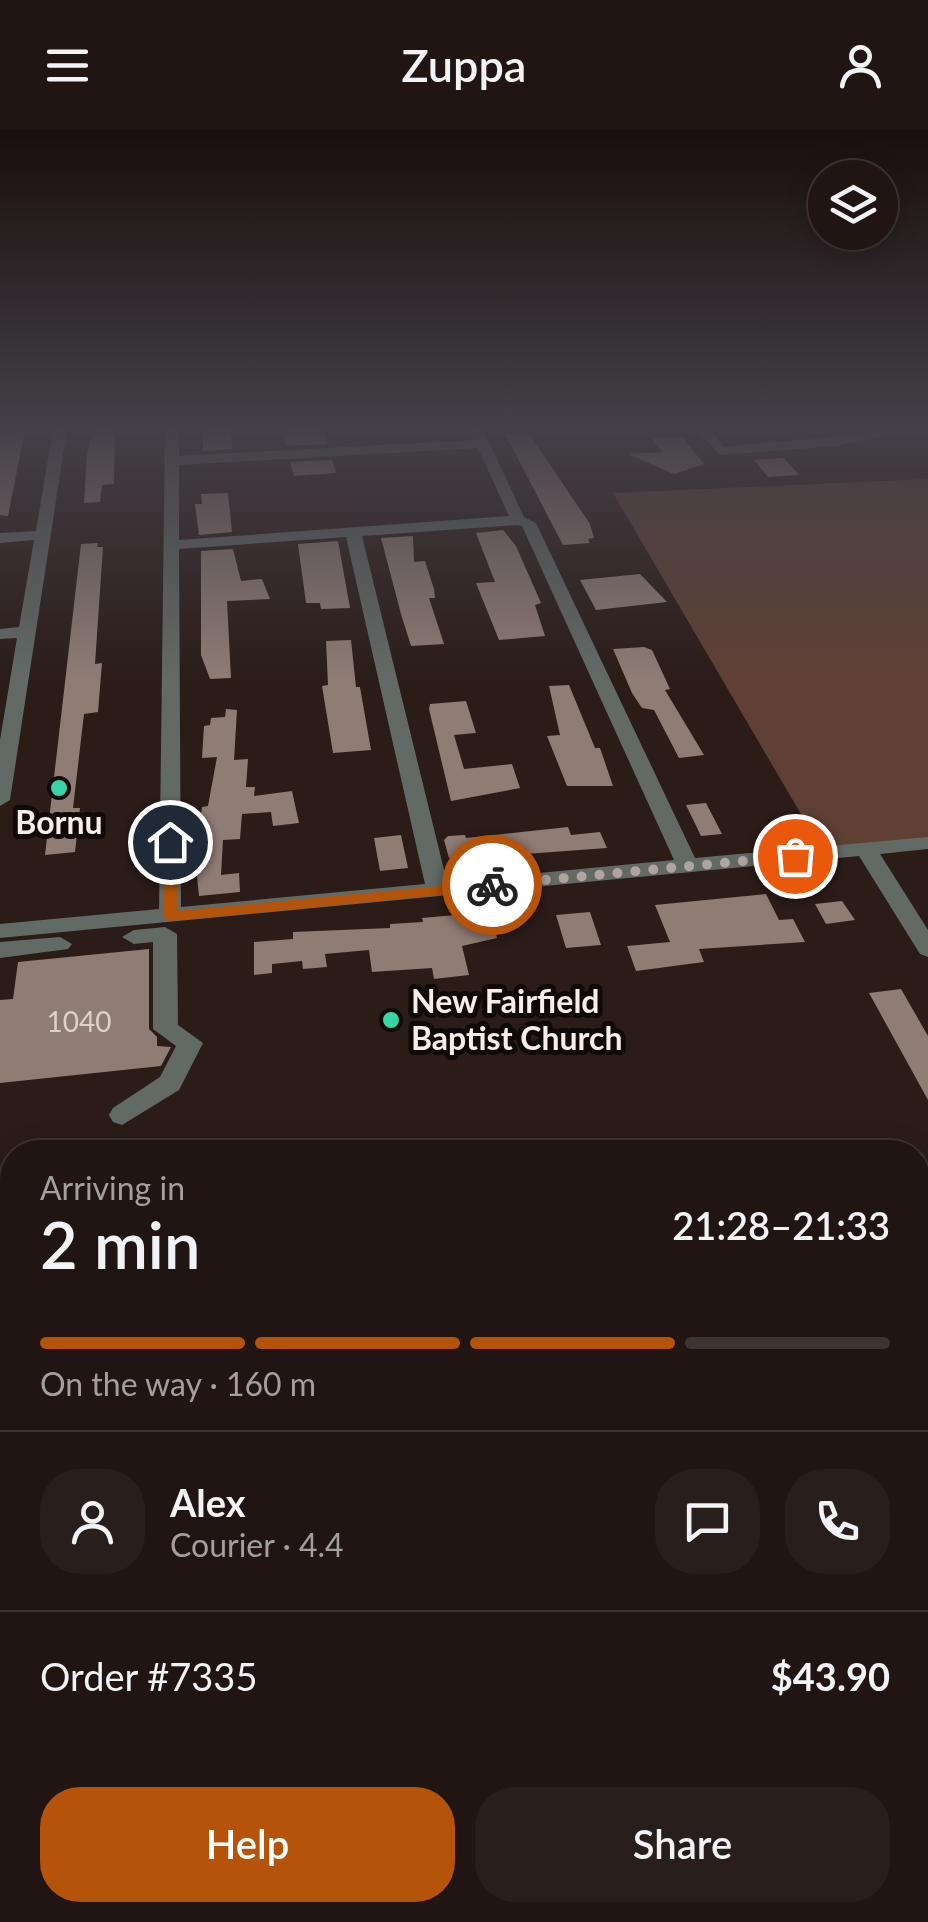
<!DOCTYPE html>
<meta charset="utf-8">
<style>
:root{--surface:#201512;--page:#281e1b;--text:#f1f3f6;--muted:#a29f9f;--line:#3d3432;--accent:#b45309}
body{margin:0;font-family:Lato,sans-serif;background:var(--page);color:var(--text);height:100vh;display:flex;flex-direction:column;font-size:38px;white-space:nowrap}
*{box-sizing:border-box;margin:0}
p{font-size:32px;color:var(--muted)}
.icon{flex:none;width:55px;height:55px;fill:none;stroke:currentColor;stroke-width:2;stroke-linecap:round;stroke-linejoin:round}
.map{position:relative;flex:1;overflow:hidden}
.drawer{position:absolute;left:0px;top:1010px;width:930px;height:782px;display:flex;flex-direction:column;background:var(--surface);border-radius:40px 40px 0 0;box-shadow:0 5px 25px #0003,0 0 0 2px var(--line)}
.drawer>*{flex:none}
.buttons{position:absolute;left:808px;top:30px;display:grid;gap:20px}
.buttons a{display:grid;place-items:center;width:90px;height:90px;border-radius:50%;background:var(--surface);box-shadow:0 5px 25px #0003,0 0 0 2px var(--line);font-size:50px}
.pin{position:absolute;display:grid;place-items:center;width:85px;height:85px;color:#fff;margin:-42px;border:5px solid #fff;border-radius:50%;box-shadow:0 2px 10px #0007}
.courier{position:absolute;display:grid;place-items:center;width:100px;height:100px;margin:-50px;border:8px solid #b45309;border-radius:50%;background:#fff;color:#222;box-shadow:0 2px 12px #0007}
.headline em{font-style:normal;font-weight:600}
.headline div{display:flex;flex-direction:column-reverse}
.headline{display:flex;align-items:center;justify-content:space-between;height:170px;padding:0 40px}
h1{font-size:65px;font-weight:600;line-height:75px}
.bar{display:grid;grid-template-columns:repeat(4,1fr);gap:15px 10px;align-content:center;height:120px;padding:0 40px}
.bar i{height:12px;border-radius:8px;background:var(--line)}
.bar .selected{background:var(--accent)}
.bar p{grid-column:span 4}
.line{display:flex;align-items:center;gap:25px;padding:0 40px;border-top:2px solid var(--line)}
.line div{flex:1}
.round{display:grid;place-items:center;flex:none;width:105px;height:105px;border-radius:40px;background:var(--page)}
.primary-button{display:flex;gap:20px;margin-top:auto;padding:20px 40px}
.primary-button a{flex:1;height:115px;border-radius:40px;background:var(--accent);color:#fff;font-size:40px;font-weight:600;line-height:115px;text-align:center}
.primary-button a+a{background:var(--page);color:var(--text)}
header{display:flex;justify-content:space-between;align-items:center;height:130px;padding:0 40px;background:var(--surface);font-size:45px;font-weight:600}
.map>svg:first-child{display:block}
.green{fill:#604035}
.building{fill:#8f7c75}
.lines{fill:none;stroke-linecap:round;stroke-linejoin:round}
.minor{fill:#626a66;fill-rule:evenodd}
.route{fill:#b45309}
.done{stroke:#b0a4a0;stroke-width:10;stroke-dasharray:0 18}
.poi-dot{fill:#36d4a7;stroke:#0f0907;stroke-width:4}
.labels{text-anchor:middle;stroke-width:10;stroke-linejoin:round;paint-order:stroke}
.number-label{font-size:28px;fill:#ddd1cc}
.poi-label{font-size:32px;font-weight:bold;fill:#f7ede9;stroke:#0f0907}
</style>
<header><svg class="icon" aria-label="menu" viewBox="0 0 24 24"><path d="M4 6h16M4 12h16M4 18h16"/></svg>Zuppa<svg class="icon" aria-label="person" viewBox="0 0 24 24"><circle cx="12" cy="8" r="4"/><path d="M4 21q1-7 8-7t8 7"/></svg></header>
<div class="map">
<svg width="928" height="1792" viewBox="0 0 928 1792">
<rect width="100%" height="100%" fill="#2b1c18"/>
<!-- green -->
<path class="green" d="M928 349V711L822 720 613 363Z"/>
<!-- building -->
<path class="building" d="M94 299H115L114 354 102 355 100 372 84 373 87 324Z
M231 299 232 319 203 321V300Z
M282 299H323L328 314 286 316Z
M25 300 8 386 0 385V302Z
M528 302 590 394 594 408 588 409 590 413 563 415 505 304Z
M682 307 704 334 674 344 628 324 662 322 652 308Z
M784 328 799 345 768 347 754 330Z
M332 330 336 343 294 346 290 332Z
M228 363 232 402 199 405 195 374H202L201 364Z
M503 400 516 416 541 473 535 475 545 506 499 510 476 453 495 452 476 403Z
M413 406 414 432 425 431 434 459 435 468H429L444 514 411 516 401 484 381 408Z
M338 411 350 478 321 479 320 473H306L298 414Z
M98 413 97 417H103L95 534 102 533 98 582 84 584 73 678H80L75 722 45 725 81 414Z
M233 419 241 451 262 449 270 469 227 471 231 548 210 549 201 525V421Z
M640 444 667 472 596 480 580 450Z
M351 510 356 557H360L371 620 333 623 322 556 328 555 326 511Z
M644 517 652 520 670 559 665 560 704 625 679 628 654 580 642 578 632 563 613 519Z
M569 555 595 618H600L613 656H567L547 606 560 605 549 556Z
M466 571 476 603 454 605 464 639 512 634 520 658 451 671 429 579 430 574Z
M226 579 237 580 234 630 248 629 246 657H255L254 666 292 661 299 693 273 696 271 682 242 684 240 709 223 710 221 745 239 743 240 762 199 766 195 726 202 677 208 676 217 627 202 628 204 596 210 595 211 588 225 587Z
M706 673 722 704 701 706 686 675Z
M568 697 571 705 600 702 607 718 455 729 449 728 444 710 448 706 465 705 466 708Z
M401 705 408 738 380 741 374 708Z
M766 764 779 790 793 789 805 812 699 819 704 832 636 841 627 816 670 812 655 775Z
M842 771 855 790 826 794 815 774Z
M590 782 601 815 566 818 556 785Z
M477 783 478 787 492 786 497 808 462 816 469 845 434 849 432 838 372 842 369 820 325 824 327 837 303 839 302 831 272 834V843L254 845V812L293 809V802L390 798V794L423 792 422 788Z
M149 819V899L157 907V916L171 917 161 936 0 953V870L13 869 18 832Z
M901 859 928 906V970L869 863Z"/>
<g class="lines">
<!-- minor -->
<path class="minor" d="M53 299H67L10 670 0 676V610L17 508 0 509V499L19 497 34 410 0 413V403L36 401Z
M165 299H179V326L474 310 469 299H483L524 387 536 393 695 728 928 707V719L880 724 928 800V827L920 824 859 726 0 808V794L159 779ZM478 318 509 386 179 410V335ZM517 395 522 396 674 730 447 752 362 406ZM346 407 425 754 181 777 179 419Z
M696 299H710L724 317 908 299 837 316 720 325Z
M165 797 177 804 178 895 203 913 179 960 122 995 113 992 109 985 113 978 160 947 176 916 153 899V812L134 814 122 807 134 800Z
M60 807 72 814 68 819 0 828V812Z
M928 1165V1191L918 1192V1166Z
M0 1763 12 1768V1780H26L31 1792H0Z
M83 1780H128L123 1792H78Z"/>
</g>
<!-- sky -->
<linearGradient id="sky" x2="0" y2="1"><stop stop-color="#180f0d"/><stop offset="0.54" stop-color="#444048"/><stop offset="1" stop-color="#444048" stop-opacity="0"/></linearGradient>
<rect width="928" height="550" fill="url(#sky)"/>
<!-- route -->
<path class="route" d="M170 708 177 712V781L492 751 500 755 492 760 170 791 163 787V712Z"/>
<g class="lines">
<!-- done -->
<path class="done" d="M492 755 795 726"/>
</g>
<!-- markers -->
<g class="poi-dot">
<circle cx="59" cy="658" r="10"/>
<circle cx="391" cy="890" r="10"/>
</g>
<g class="labels">
<!-- number labels -->
<g class="number-label">
<text x="79" y="902">1040</text>
</g>
<!-- poi labels -->
<g class="poi-label">
<text x="59" y="704">Bornu</text>
<text x="411" y="883" text-anchor="start">New Fairfield<tspan x="411" dy="37">Baptist Church</tspan></text>
</g>
</g>
</svg>
<div class="buttons">
<a><svg class="icon" aria-label="layers" viewBox="0 0 24 24"><path d="M12 4l9 5-9 5-9-5zM3 14l9 5 9-5"/></svg></a>
</div>
<div class="pin" style="left:795px;top:726px;background:#ea580c"><svg class="icon" aria-label="bag" viewBox="0 0 24 24"><path d="M5 8h14l-1 12H6zM9 8a3 3 0 0 1 6 0"/></svg></div>
<div class="pin" style="left:170px;top:712px;background:#1f2937"><svg class="icon" aria-label="home" viewBox="0 0 24 24"><path d="M3 11l9-7 9 7M6 9v11h12V9"/></svg></div>
<div class="courier" style="left:492px;top:755px"><svg class="icon" aria-label="bike" viewBox="0 0 24 24"><circle cx="6" cy="16" r="4"/><circle cx="18" cy="16" r="4"/><path d="M6 16l4-8h5l3 8M10 8l3 8H6M13 5h3"/></svg></div>
<section class="drawer">
<div class="headline"><div><h1>2 min</h1><p>Arriving in</p></div><em>21:28–21:33</em></div>
<div class="bar"><i class="selected"></i><i class="selected"></i><i class="selected"></i><i></i><p>On the way · 160 m</p></div>
<div class="line" style="height:180px"><a class="round"><svg class="icon" aria-label="person" viewBox="0 0 24 24"><circle cx="12" cy="8" r="4"/><path d="M4 21q1-7 8-7t8 7"/></svg></a><div><b>Alex</b><p>Courier · 4.4</p></div><a class="round"><svg class="icon" aria-label="chat" viewBox="0 0 24 24"><path d="M4 5h16v11H9l-5 4z"/></svg></a><a class="round"><svg class="icon" aria-label="phone" viewBox="0 0 24 24"><path d="M5 4h4l2 5-3 2q2 4 5 5l2-3 5 2v4C11 20 4 13 5 4z"/></svg></a></div>
<div class="line" style="height:130px"><div>Order #7335</div><b>$43.90</b></div>
<div class="primary-button"><a>Help</a><a>Share</a></div>
</section>
</div>
